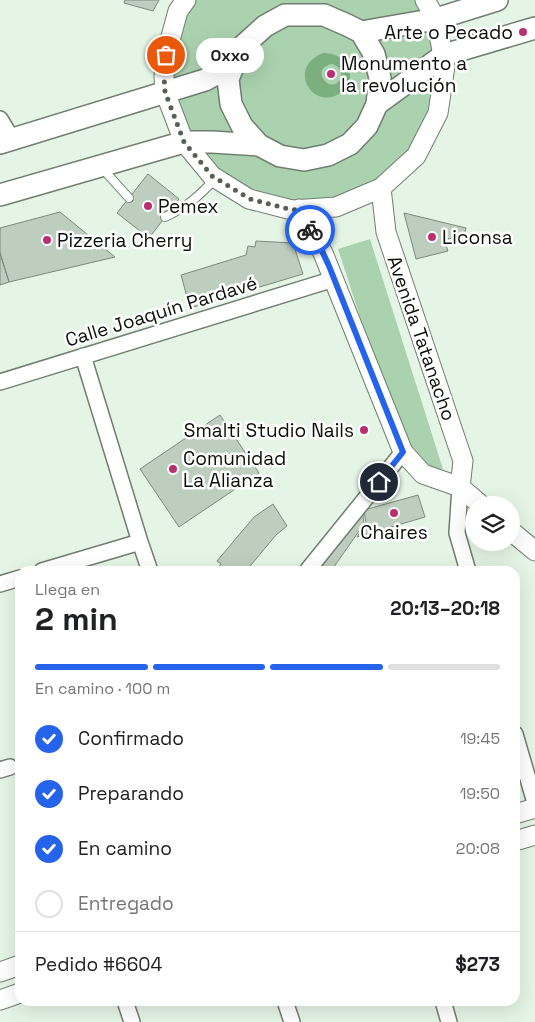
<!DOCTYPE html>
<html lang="es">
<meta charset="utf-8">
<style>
:root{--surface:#fff;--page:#f2f2f2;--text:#202124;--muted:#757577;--line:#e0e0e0;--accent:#2563eb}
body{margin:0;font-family:"Space Grotesk",sans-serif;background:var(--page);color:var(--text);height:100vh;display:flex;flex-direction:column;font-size:19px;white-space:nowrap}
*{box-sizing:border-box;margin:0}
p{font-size:16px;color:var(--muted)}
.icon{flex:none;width:28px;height:28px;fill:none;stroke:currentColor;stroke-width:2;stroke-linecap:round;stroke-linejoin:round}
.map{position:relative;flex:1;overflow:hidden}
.panel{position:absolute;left:15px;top:566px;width:505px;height:440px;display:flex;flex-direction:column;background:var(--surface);border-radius:15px;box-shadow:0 5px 20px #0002}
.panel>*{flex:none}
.tools{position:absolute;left:465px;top:496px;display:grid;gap:10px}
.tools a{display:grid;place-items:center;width:55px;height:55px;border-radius:50%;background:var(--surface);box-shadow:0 5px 20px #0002;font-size:25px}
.pin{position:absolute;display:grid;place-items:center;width:42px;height:42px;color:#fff;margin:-21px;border:2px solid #fff;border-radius:50%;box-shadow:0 1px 5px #0007}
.courier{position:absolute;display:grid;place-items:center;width:50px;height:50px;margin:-25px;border:4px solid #2563eb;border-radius:50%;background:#fff;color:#222;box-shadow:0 1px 6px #0007}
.bubble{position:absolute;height:35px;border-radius:18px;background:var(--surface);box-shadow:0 5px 20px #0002;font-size:16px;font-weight:700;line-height:35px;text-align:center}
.overview em{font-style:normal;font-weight:700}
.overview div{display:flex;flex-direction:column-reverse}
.overview{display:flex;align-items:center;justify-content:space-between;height:85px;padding:0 20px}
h1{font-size:32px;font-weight:700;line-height:38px}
.bar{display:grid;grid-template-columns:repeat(4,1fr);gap:8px 5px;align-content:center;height:60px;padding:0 20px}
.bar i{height:6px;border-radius:4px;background:var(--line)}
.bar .active{background:var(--accent)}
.bar p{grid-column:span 4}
.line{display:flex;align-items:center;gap:12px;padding:0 20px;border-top:1px solid var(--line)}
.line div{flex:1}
ol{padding:0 20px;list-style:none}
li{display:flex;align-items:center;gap:15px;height:55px}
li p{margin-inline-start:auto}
li .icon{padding:5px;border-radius:50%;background:var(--accent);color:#fff;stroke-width:4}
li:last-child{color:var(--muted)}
li i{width:28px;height:28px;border:2px solid var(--line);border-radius:50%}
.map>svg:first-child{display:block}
.green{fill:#abd2ae}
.water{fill:#7caf80;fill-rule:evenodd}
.building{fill:#bdcdbe;stroke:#7b8a7c}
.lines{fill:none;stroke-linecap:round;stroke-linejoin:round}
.service-casing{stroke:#6f7e70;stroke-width:10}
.minor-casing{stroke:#6f7e70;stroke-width:18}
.tertiary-casing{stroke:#6f7e70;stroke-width:21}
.secondary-casing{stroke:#6f7e70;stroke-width:24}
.service{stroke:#fff;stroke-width:8}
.minor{stroke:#fff;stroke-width:15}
.tertiary{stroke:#fff;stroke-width:19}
.secondary{stroke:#fff;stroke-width:21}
.done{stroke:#565f56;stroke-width:5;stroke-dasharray:0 9}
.route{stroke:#2563eb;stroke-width:6}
.poi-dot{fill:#b83070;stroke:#fff;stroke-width:2}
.labels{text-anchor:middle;stroke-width:5;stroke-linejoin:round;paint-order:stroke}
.poi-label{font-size:19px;fill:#090e09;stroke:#fff;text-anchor:start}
.street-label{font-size:19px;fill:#090e09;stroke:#fff}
</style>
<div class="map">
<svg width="535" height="1022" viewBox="0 0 535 1022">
<rect width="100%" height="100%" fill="#e4f5e5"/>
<!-- green -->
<path class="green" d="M186 0H424L435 17 438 113 381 188 292 210 212 176 166 93Z
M370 239 443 469C421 468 414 455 400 440L338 249Z"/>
<!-- water -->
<path class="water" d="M323 53C337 53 352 61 350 78 349 85 344 91 339 94 313 110 286 68 323 53ZM332 64C339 66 344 72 340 80 330 95 309 69 332 64Z"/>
<!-- building -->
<path class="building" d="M125 0H159L153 11 124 3Z
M148 174 179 199 149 238 117 213Z
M60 212 115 257 9 282 0 253V228Z
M404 213 466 228 464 235 444 240 448 251 416 259Z
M256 241 293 243 303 274 190 308 181 275 246 255 248 246 255 247Z
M0 253 9 282 0 285Z
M220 415 259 473 179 527 140 469Z
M418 495 425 517 357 537 366 523 364 510Z
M273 504 287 526 276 535 246 571H218L216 570 221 564 217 561 254 517Z
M362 506 364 524 331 571H324L322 563Z"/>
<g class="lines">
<defs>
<path id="service" d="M102 168 129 198
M165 217C187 207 199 196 215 179"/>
<path id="minor" d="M0 119 12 139
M83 356 140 542 150 571
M0 382 334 279
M460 487 457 533 468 571
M42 571 140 542
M307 571 403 452
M0 584 20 578
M515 734 535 803
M0 770 10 767
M125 1001 132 1022
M285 1001 292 1022
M443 1001 449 1022"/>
<path id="tertiary" d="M186 0 178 11 166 55 164 77 165 92 184 142 212 176 249 199 292 210 336 207 381 188 416 156 438 113 445 66 436 19 425 0
M381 188 386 232 463 461 460 487
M299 209 323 253 403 452 423 474 460 487 481 505
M511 531 535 551
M515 814 535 808
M515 841 535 835
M0 972 20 965
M0 1000 20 993"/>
<path id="secondary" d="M285 15H324L347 25 361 32 374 54 380 78 377 104 367 126 350 144 328 155 304 160 280 156 259 145 242 126 231 104 228 79 234 64 244 45 265 26Z
M361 32 436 19 497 0
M377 104 444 55 535 28
M0 143 205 80 234 64
M0 195 184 142H212L259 145"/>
</defs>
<!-- service casing -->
<use href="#service" class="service-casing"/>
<!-- minor casing -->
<use href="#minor" class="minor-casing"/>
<!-- tertiary casing -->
<use href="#tertiary" class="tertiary-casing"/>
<!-- secondary casing -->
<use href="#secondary" class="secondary-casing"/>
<!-- service -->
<use href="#service" class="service"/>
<!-- minor -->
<use href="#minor" class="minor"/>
<!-- tertiary -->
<use href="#tertiary" class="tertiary"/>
<!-- secondary -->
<use href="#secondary" class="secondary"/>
</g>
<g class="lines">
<!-- done -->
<path class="done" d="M166 55 164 77 165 92 184 142 212 176 250 199 292 210 299 209 310 230"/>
<!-- route -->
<path class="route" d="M310 230 323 253 329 266 403 452 379 482"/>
</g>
<!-- markers -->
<g class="poi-dot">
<circle cx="523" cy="32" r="5"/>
<circle cx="331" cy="74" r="5"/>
<circle cx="148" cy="206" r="5"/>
<circle cx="432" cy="237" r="5"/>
<circle cx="47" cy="240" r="5"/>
<circle cx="364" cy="430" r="5"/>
<circle cx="173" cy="469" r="5"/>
<circle cx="394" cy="513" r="5"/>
</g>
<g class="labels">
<!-- poi labels -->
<g class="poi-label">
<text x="513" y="39" text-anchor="end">Arte o Pecado</text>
<text x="341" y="70">Monumento a<tspan x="341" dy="22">la revolución</tspan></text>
<text x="158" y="213">Pemex</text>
<text x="442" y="244">Liconsa</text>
<text x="57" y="247">Pizzeria Cherry</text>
<text x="354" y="437" text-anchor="end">Smalti Studio Nails</text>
<text x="183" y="465">Comunidad<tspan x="183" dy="22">La Alianza</tspan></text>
<text x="394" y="539" text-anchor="middle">Chaires</text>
</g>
<!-- street labels -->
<g class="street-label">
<text transform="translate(161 311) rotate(-17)" y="7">Calle Joaquín Pardavé</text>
<text transform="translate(422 338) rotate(71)" y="7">Avenida Tatanacho</text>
</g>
</g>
</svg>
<div class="tools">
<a><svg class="icon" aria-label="layers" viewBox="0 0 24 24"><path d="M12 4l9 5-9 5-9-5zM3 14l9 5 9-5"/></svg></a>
</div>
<div class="pin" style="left:166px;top:55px;background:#ea580c"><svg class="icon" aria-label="bag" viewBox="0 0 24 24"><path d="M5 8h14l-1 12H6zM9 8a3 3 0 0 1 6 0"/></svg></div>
<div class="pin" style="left:379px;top:482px;background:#1f2937"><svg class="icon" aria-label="home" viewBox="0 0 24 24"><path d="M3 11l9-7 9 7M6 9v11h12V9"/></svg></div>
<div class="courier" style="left:310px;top:230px"><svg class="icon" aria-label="bike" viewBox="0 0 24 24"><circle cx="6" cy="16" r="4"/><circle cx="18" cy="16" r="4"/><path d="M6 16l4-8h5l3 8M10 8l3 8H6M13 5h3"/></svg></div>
<div class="bubble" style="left:196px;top:38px;width:68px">Oxxo</div>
<section class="panel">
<div class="overview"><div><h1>2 min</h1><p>Llega en</p></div><em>20:13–20:18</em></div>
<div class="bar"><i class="active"></i><i class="active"></i><i class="active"></i><i></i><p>En camino · 100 m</p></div>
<ol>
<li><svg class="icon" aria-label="check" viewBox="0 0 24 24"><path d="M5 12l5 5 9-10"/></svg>Confirmado<p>19:45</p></li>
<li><svg class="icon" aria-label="check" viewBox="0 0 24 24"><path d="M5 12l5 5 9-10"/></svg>Preparando<p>19:50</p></li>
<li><svg class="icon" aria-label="check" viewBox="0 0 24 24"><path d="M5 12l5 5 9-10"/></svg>En camino<p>20:08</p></li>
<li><i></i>Entregado</li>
</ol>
<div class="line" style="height:65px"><div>Pedido #6604</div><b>$273</b></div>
</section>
</div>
